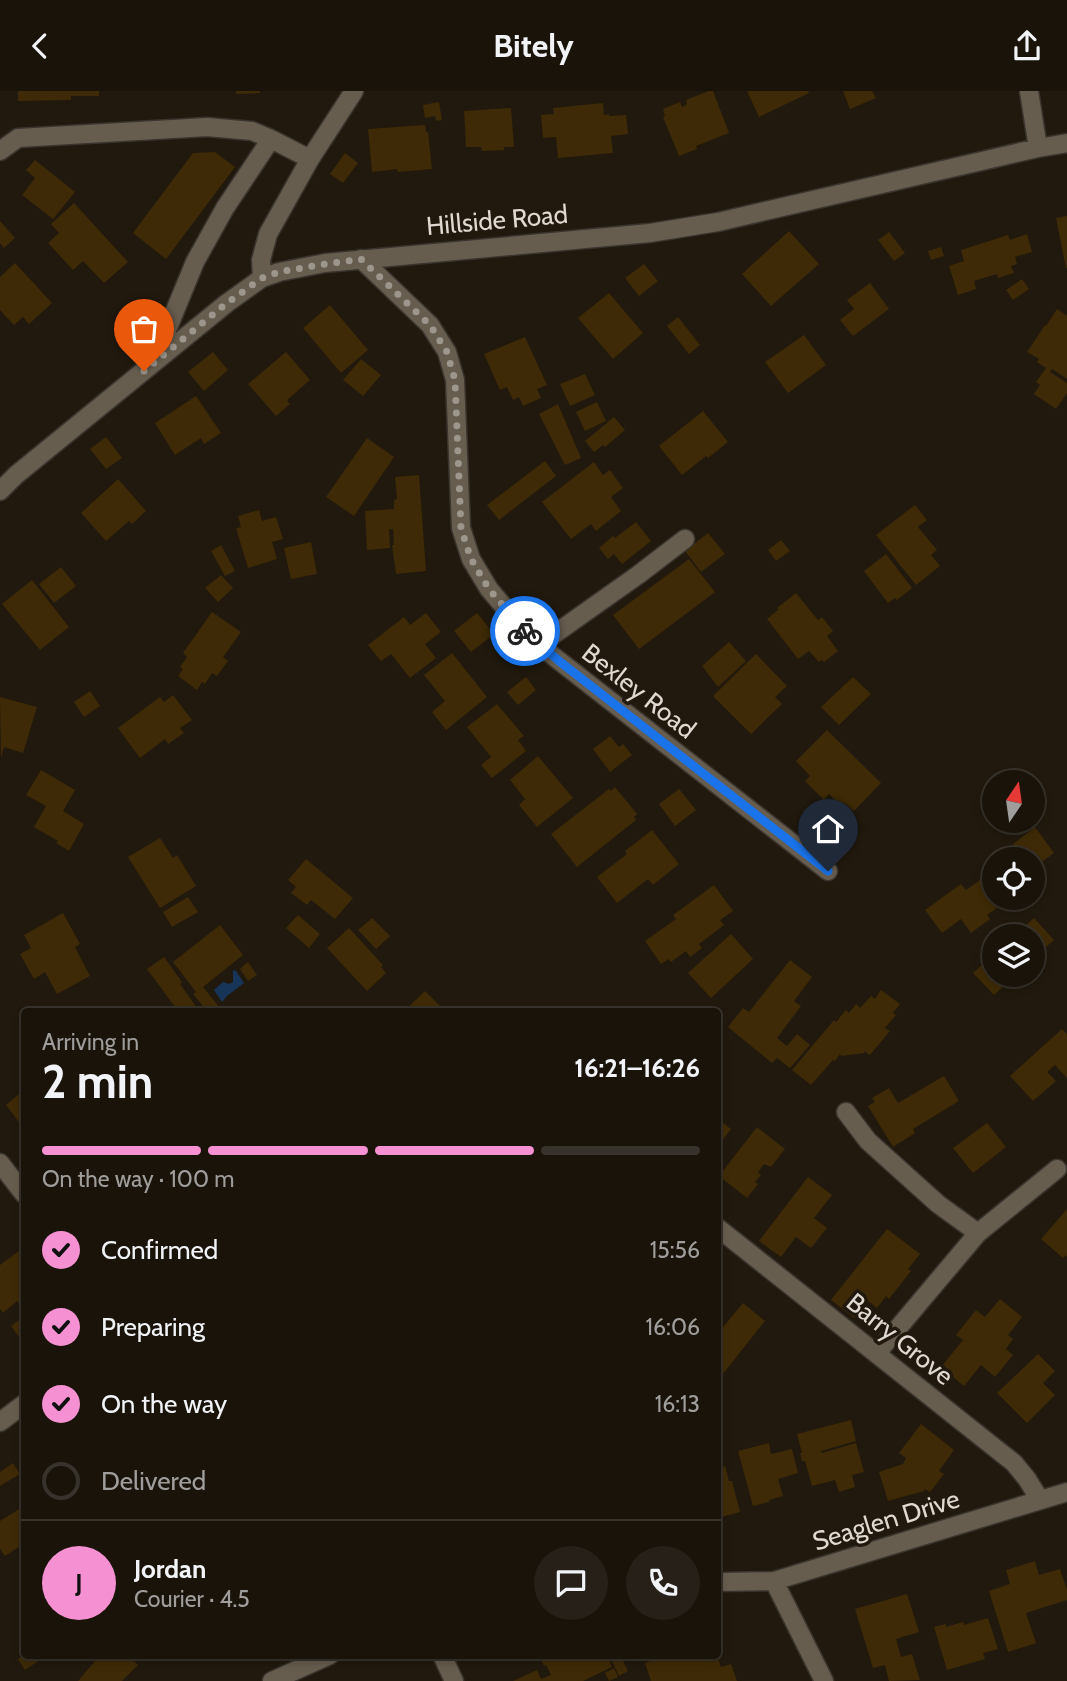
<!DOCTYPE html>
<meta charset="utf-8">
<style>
:root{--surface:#19130a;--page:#262018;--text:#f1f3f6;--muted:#9f9e9c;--line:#37322b;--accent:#f591d2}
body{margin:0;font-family:Cabin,sans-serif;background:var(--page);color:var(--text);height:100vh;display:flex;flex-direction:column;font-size:26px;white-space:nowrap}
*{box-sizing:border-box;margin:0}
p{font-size:23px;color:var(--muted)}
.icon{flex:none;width:38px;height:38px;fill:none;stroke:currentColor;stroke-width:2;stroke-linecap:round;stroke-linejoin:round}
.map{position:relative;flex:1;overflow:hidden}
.drawer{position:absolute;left:21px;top:917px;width:700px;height:651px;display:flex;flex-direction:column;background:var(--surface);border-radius:7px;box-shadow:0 4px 10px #0003,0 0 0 2px var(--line)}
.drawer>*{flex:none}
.needle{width:46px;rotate:13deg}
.fabs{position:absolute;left:982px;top:679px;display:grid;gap:14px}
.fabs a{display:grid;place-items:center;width:63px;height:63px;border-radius:50%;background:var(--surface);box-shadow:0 4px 10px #0003,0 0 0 2px var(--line);font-size:35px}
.pin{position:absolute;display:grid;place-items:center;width:60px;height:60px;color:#fff;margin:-72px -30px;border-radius:50% 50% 50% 0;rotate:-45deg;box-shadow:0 0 7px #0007}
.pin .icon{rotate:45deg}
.courier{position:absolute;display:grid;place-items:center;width:70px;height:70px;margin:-35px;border:5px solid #1a73e8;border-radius:50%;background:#fff;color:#222;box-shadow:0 2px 9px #0007}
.overview em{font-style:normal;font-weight:700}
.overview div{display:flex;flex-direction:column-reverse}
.overview{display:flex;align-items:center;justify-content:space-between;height:119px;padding:0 21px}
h1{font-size:46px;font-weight:700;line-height:52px}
.bar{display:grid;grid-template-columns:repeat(4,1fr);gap:10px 7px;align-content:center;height:84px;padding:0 21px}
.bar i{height:9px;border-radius:5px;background:var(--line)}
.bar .selected{background:var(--accent)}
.bar p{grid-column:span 4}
.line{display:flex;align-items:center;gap:18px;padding:0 21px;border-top:2px solid var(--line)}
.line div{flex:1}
.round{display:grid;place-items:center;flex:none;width:74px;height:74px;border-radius:37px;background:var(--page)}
ol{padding:0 21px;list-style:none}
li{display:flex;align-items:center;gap:21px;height:77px}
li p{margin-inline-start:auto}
li .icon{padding:7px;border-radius:50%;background:var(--accent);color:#111;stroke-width:4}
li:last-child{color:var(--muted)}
li i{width:38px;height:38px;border:4px solid var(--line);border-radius:50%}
header{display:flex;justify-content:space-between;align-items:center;height:91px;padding:0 21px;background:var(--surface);font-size:32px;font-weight:700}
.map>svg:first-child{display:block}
.water{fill:#163558}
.building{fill:#3e2a06}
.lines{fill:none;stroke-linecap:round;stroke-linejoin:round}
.minor-casing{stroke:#3a342e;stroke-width:21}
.minor{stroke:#675d4f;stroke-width:18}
.done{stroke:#9c968c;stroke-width:7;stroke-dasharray:0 12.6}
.route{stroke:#1a73e8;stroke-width:9}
.labels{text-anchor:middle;stroke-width:7;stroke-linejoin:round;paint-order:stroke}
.street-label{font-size:26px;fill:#dfd9d1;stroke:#21190d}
</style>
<header><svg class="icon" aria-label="back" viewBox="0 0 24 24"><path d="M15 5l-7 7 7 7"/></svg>Bitely<svg class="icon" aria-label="share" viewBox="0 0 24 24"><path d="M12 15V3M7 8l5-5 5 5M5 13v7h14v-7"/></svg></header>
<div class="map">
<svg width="1067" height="1590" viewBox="0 0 1067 1590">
<rect width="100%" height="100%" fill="#21190d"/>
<!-- water -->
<path class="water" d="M233 879 236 880 244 892 227 905 222 911 214 899 223 891 229 893 233 891Z"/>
<!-- building -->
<path class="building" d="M18 0H99V5H71V9L18 10Z
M236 0H260V2L236 3Z
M709 0H713L729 42 696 55 697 58 679 65 663 26 665 25 663 18 680 11 682 16 687 13 686 9Z
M747 0H808L809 2 759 26Z
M843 0H872L876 7 850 18Z
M439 11 442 29 436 30 435 25 425 27 423 14Z
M603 12 604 24 609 23V25L626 24 628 43 611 45 613 62 558 67 556 46 543 47 541 24 554 23 553 17Z
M511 17 514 56H504V59L482 60 481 56H466L464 20Z
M425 34 426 41H428L432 78 398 81 397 78 372 81 368 38Z
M215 61 235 76 166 168 133 142 193 62Z
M345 62 358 72 343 92 330 83Z
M35 69 75 101 53 128 22 104 35 87 26 79Z
M74 112 128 171 104 192 83 170 73 179 48 152 59 142 51 133Z
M1067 125V177H1066L1056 127Z
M0 130 15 147 4 157 0 152Z
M789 140 819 173 771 215 742 183Z
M889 141 905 162 894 170 878 149Z
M1027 143 1032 161 1015 166 1017 173 1011 175 1014 182 998 187 997 183 974 190 976 198 958 204 949 175 964 170 961 159 1008 144 1010 149Z
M941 156 944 165 931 169 928 160Z
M15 172 52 212 29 233 23 226 14 234 0 219V186Z
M644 173 658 190 639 205 625 187Z
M1022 188 1029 198 1013 209 1006 199Z
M870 192 889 218 853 245 840 229 854 218 847 209Z
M609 202 643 242 613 268 578 227Z
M330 214 368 259 341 282 303 237Z
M1057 218 1067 225V288L1052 278 1050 281 1067 292V302L1056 318 1034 303 1040 294 1036 291 1046 277 1037 271 1039 268 1027 261 1045 234 1046 235Z
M678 226 700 254 689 263 667 235Z
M804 244 826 274 788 302 765 271Z
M525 246 547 294 537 298 541 307 523 315 519 306 513 309 507 296 500 299 484 263Z
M213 261 228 279 204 300 188 281Z
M286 261 310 289 287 309 290 313 276 325 248 293Z
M361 268 381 284 363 305 343 289Z
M585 283 595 304 570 315 560 293Z
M196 305 221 342 204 353 201 347 175 364 155 332Z
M597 311 606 330 585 340 576 321Z
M558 313 581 367 565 374 539 323Z
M703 320 728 351 708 367 706 365 682 384 659 355Z
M614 326 625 339 605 356 603 354 594 361 585 350Z
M106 346 122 367 106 378 90 358Z
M367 347 394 366 354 425 326 406Z
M545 370 556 385 499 429 487 414Z
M594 371 603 384 610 379 623 397 611 406 621 420 596 440 591 433 571 448 542 411Z
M419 384 426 480 396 483 392 454H394L393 438H389L390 457 367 459 365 420 394 418V409L397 408 395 386Z
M118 388 146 420 132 433 129 430 106 450 81 422Z
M915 414 927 429 918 436 937 459 931 464 940 475 916 494 876 444Z
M259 419 262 430 276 426 283 448 272 451 277 468 248 477 236 437 241 436 238 425Z
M636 431 651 450 622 473 614 463 608 468 599 457 613 445 615 447Z
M708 442 725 463 701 481 685 460Z
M781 449 790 460 776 470 768 459Z
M311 451 317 483 291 488 284 457Z
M221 454 235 480 225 485 211 460Z
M886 463 912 497 897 509 895 507 888 512 864 480Z
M689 468 715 501 639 558 613 524Z
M61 476 76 495 54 512 39 493Z
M221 484 233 497 218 511 205 497Z
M32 489 69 536 40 559 2 513Z
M796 502 818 529 822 526 833 540 827 545 838 560 824 571 822 569 819 571 809 560 798 568 767 528 778 519 777 517Z
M212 521 241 541 223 566 228 570 217 585 212 582 205 593 202 591 197 599 178 585 183 578 180 576 187 566 183 562Z
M426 522 441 541 425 553 436 567 410 587 391 563 381 570 368 554 404 526 410 534Z
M477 522 494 543 471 561 454 540Z
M729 551 746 570 718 596 702 575Z
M452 562 487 606 446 639 432 621 445 610 424 584Z
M756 563 787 595 775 606 782 613 751 643 713 605Z
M526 586 536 599 518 614 507 601Z
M853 586 871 603 839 634 821 616Z
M90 600 100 615 84 626 74 611Z
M173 604 192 629 180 637 184 642 168 653 165 648 140 667 118 637 160 606 164 611Z
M0 606 37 616 23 662 4 656 1 667Z
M497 613 524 645 518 649 526 660 492 687 481 674 491 666 467 636Z
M827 639 881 692 854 720 844 712 841 715 829 703 824 709 805 690 810 685 796 670Z
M610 645 619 656 623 653 632 664 610 681 593 658Z
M538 665 573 707 537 736 519 714 525 708 510 689Z
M41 679 75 699 63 720 84 733 69 760 56 752 58 750 34 736 46 715 26 704Z
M615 696 637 723 634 726 636 729 577 776 551 743 609 698 611 700Z
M679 698 696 719 675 735 659 713Z
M1035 736 1054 762 1032 778V768H1025L1013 753Z
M652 739 679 773 653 794 648 788 617 812 597 786 627 763 625 760Z
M160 747 173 767 177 764 196 795 160 817 128 766Z
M306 768 353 807 335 828 311 809 307 814 291 802 296 796 288 789Z
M994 779V807H1007L998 813 1000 815 987 824 990 828 971 842 961 828 942 842 925 819 961 793 966 799Z
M714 794 733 820 720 829 724 834 699 853 702 857 690 866 686 860 671 871 669 868 661 873 645 850 676 828 673 824Z
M188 806 198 821 172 836 163 821Z
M63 822 80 853 75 856 90 885 57 903 45 881 34 888 20 863 31 857 24 844Z
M298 824 320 843 309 857 286 837Z
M372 827 390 845 376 858 358 839Z
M1034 827 1054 849 1037 864 1039 866 1032 872V845H1014Z
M220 834 243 864 203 896 220 917 215 920H207L193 903 196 901 173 871Z
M349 837 383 874 381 876 386 882 367 900 327 857Z
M731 843 753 868 711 907 688 882Z
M994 863V884H1016L994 904 973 882Z
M164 866 182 891 180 893 199 920H178L147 878Z
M790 869 812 886 794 910 801 915 777 947 787 955 797 943 810 954 790 977 777 967 772 972 728 936 743 917 749 921Z
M248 871 257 884 248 890 240 878Z
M881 899 900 913 893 922 896 924 885 937 890 940 870 964 864 960V962L841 965 840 963 835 970 833 969 811 994 792 979 834 929 836 931 846 919 849 922 856 913 860 917 871 905 875 908Z
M425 900 445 920H404Z
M1062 938 1067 943V987L1055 974 1047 981 1056 990 1033 1010 1010 985Z
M944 985 959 1010 913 1038 915 1042 893 1056 868 1015 875 1011 872 1007 889 997 898 1012Z
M24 999V1033L22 1035 6 1014Z
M718 1028 731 1038 718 1055Z
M987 1032 1006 1056 973 1082 953 1057Z
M757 1036 785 1058 771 1076 764 1073 758 1081 761 1084 755 1091 758 1093 747 1107 719 1085Z
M808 1086 832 1104 814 1127 827 1137 811 1157 796 1146 781 1166 759 1150Z
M1067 1118V1166L1065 1164 1063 1167 1041 1148Z
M887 1138 920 1163 908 1178 911 1180 889 1208 886 1205 877 1217 868 1210 854 1227 831 1209Z
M23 1157 24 1159V1211L20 1214 17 1210 3 1222 0 1218V1174Z
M1000 1208 1022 1226 1008 1244 1013 1248 1006 1258 1013 1264 995 1286 981 1274 964 1295 941 1276 963 1249 956 1244 976 1219 985 1226Z
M743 1212 765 1230 718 1289V1242Z
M24 1225V1253L11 1235Z
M1038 1263 1055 1280 1043 1292 1055 1304 1027 1332 997 1302Z
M851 1329 856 1350 821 1360 822 1362 856 1352 864 1381 852 1384 855 1396 839 1401 835 1389 812 1395 805 1370H802L800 1362H802L797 1343Z
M921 1333 954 1359 939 1380 944 1383 930 1401 925 1398 924 1400 888 1410 879 1381 903 1373 906 1367 899 1362Z
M769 1352 771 1363 792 1358 798 1382 778 1388 783 1405 769 1409V1411L753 1415 738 1360Z
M13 1372 20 1383 0 1395V1381Z
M725 1375 729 1390H732L740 1421 718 1427V1377Z
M24 1415V1456L21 1458 19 1456 5 1465 0 1458V1430Z
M1035 1470 1039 1484 1060 1478 1067 1499V1509L1026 1522 1036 1552 1008 1561 989 1500 1010 1493 1006 1479Z
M907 1503 919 1541 896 1548 901 1566 912 1563 920 1589 889 1590 885 1574 873 1577 855 1518Z
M988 1527 998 1558 983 1562 985 1568 947 1579 934 1536 946 1533V1536L963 1531 964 1534Z
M24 1564H33L37 1571 25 1579 18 1568Z
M100 1564H128L138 1574 122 1590H78Z
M539 1564H607L612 1576 583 1590H513L537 1579 541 1588 551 1584 546 1574 544 1575Z
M667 1564H698L699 1567 705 1564H717L721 1576 731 1573 737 1590H651L645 1572Z
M621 1566 628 1580 619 1585 612 1570Z
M614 1577 618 1586 609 1590 605 1582Z"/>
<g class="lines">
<defs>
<path id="minor" d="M1029 0 1038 57
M0 60 18 47 207 36 252 40 271 48 310 68
M361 168 430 234 447 261 455 289 461 437 471 468 489 498 527 543 539 554 828 780
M262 187 261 169 268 143 310 68 354 0
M165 263 167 239 195 171 225 117 271 48
M0 400 16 384 227 212 262 187 279 181 325 172 650 142 718 131 1038 57 1067 52
M539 554 638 484 685 448
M846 1021 868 1050 938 1113 978 1142
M0 1072 24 1103
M718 1137 1014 1372 1027 1388 1040 1409
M877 1262 978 1142 1057 1078
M0 1331 24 1313
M774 1490 824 1590
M718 1491 774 1490 1067 1401
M442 1564 454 1590
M272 1590 330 1564"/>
</defs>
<!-- minor casing -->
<use href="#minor" class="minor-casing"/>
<!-- minor -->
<use href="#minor" class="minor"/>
</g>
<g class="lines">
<!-- done -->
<path class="done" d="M144 280 227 212 262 187 279 181 325 173 361 168 430 234 447 261 455 289 461 437 471 468 489 498 525 540"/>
<!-- route -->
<path class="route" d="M525 540 559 570 828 780"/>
</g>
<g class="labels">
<!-- street labels -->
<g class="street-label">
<text transform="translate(497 129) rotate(-5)" y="9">Hillside Road</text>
<text transform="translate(639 600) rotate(38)" y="9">Bexley Road</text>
<text transform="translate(900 1248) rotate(39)" y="9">Barry Grove</text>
<text transform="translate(886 1429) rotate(-17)" y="9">Seaglen Drive</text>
</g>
</g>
</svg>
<div class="fabs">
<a><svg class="needle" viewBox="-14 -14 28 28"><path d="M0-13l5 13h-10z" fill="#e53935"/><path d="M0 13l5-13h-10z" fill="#9f9e9c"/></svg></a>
<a><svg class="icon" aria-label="locate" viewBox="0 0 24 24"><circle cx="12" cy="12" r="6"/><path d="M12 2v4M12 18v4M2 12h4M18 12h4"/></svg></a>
<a><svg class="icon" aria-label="layers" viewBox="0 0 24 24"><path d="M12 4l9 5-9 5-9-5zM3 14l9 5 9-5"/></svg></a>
</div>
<div class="pin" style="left:144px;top:280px;background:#ea580c"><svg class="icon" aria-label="bag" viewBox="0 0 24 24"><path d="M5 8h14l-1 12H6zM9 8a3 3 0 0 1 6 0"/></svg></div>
<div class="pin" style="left:828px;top:780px;background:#1f2937"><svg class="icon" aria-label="home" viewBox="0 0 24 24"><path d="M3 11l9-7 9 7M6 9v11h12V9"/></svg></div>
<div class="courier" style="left:525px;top:540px"><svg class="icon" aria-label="bike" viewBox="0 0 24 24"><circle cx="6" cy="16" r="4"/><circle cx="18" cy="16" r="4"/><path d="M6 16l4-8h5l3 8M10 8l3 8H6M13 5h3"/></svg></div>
<section class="drawer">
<div class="overview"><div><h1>2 min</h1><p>Arriving in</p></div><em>16:21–16:26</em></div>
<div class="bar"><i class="selected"></i><i class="selected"></i><i class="selected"></i><i></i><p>On the way · 100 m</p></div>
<ol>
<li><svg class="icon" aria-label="check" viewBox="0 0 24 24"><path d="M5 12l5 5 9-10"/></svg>Confirmed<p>15:56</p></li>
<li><svg class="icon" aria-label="check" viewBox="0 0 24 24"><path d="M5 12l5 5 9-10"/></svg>Preparing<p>16:06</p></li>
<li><svg class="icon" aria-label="check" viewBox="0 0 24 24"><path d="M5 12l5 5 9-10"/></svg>On the way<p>16:13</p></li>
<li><i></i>Delivered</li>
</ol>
<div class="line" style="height:126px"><b class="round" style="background:var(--accent);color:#111">J</b><div><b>Jordan</b><p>Courier · 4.5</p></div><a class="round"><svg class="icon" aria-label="chat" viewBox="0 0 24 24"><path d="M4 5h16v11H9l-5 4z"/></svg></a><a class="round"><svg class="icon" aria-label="phone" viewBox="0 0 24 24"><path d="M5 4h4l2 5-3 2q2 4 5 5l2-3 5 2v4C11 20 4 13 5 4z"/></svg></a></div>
</section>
</div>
